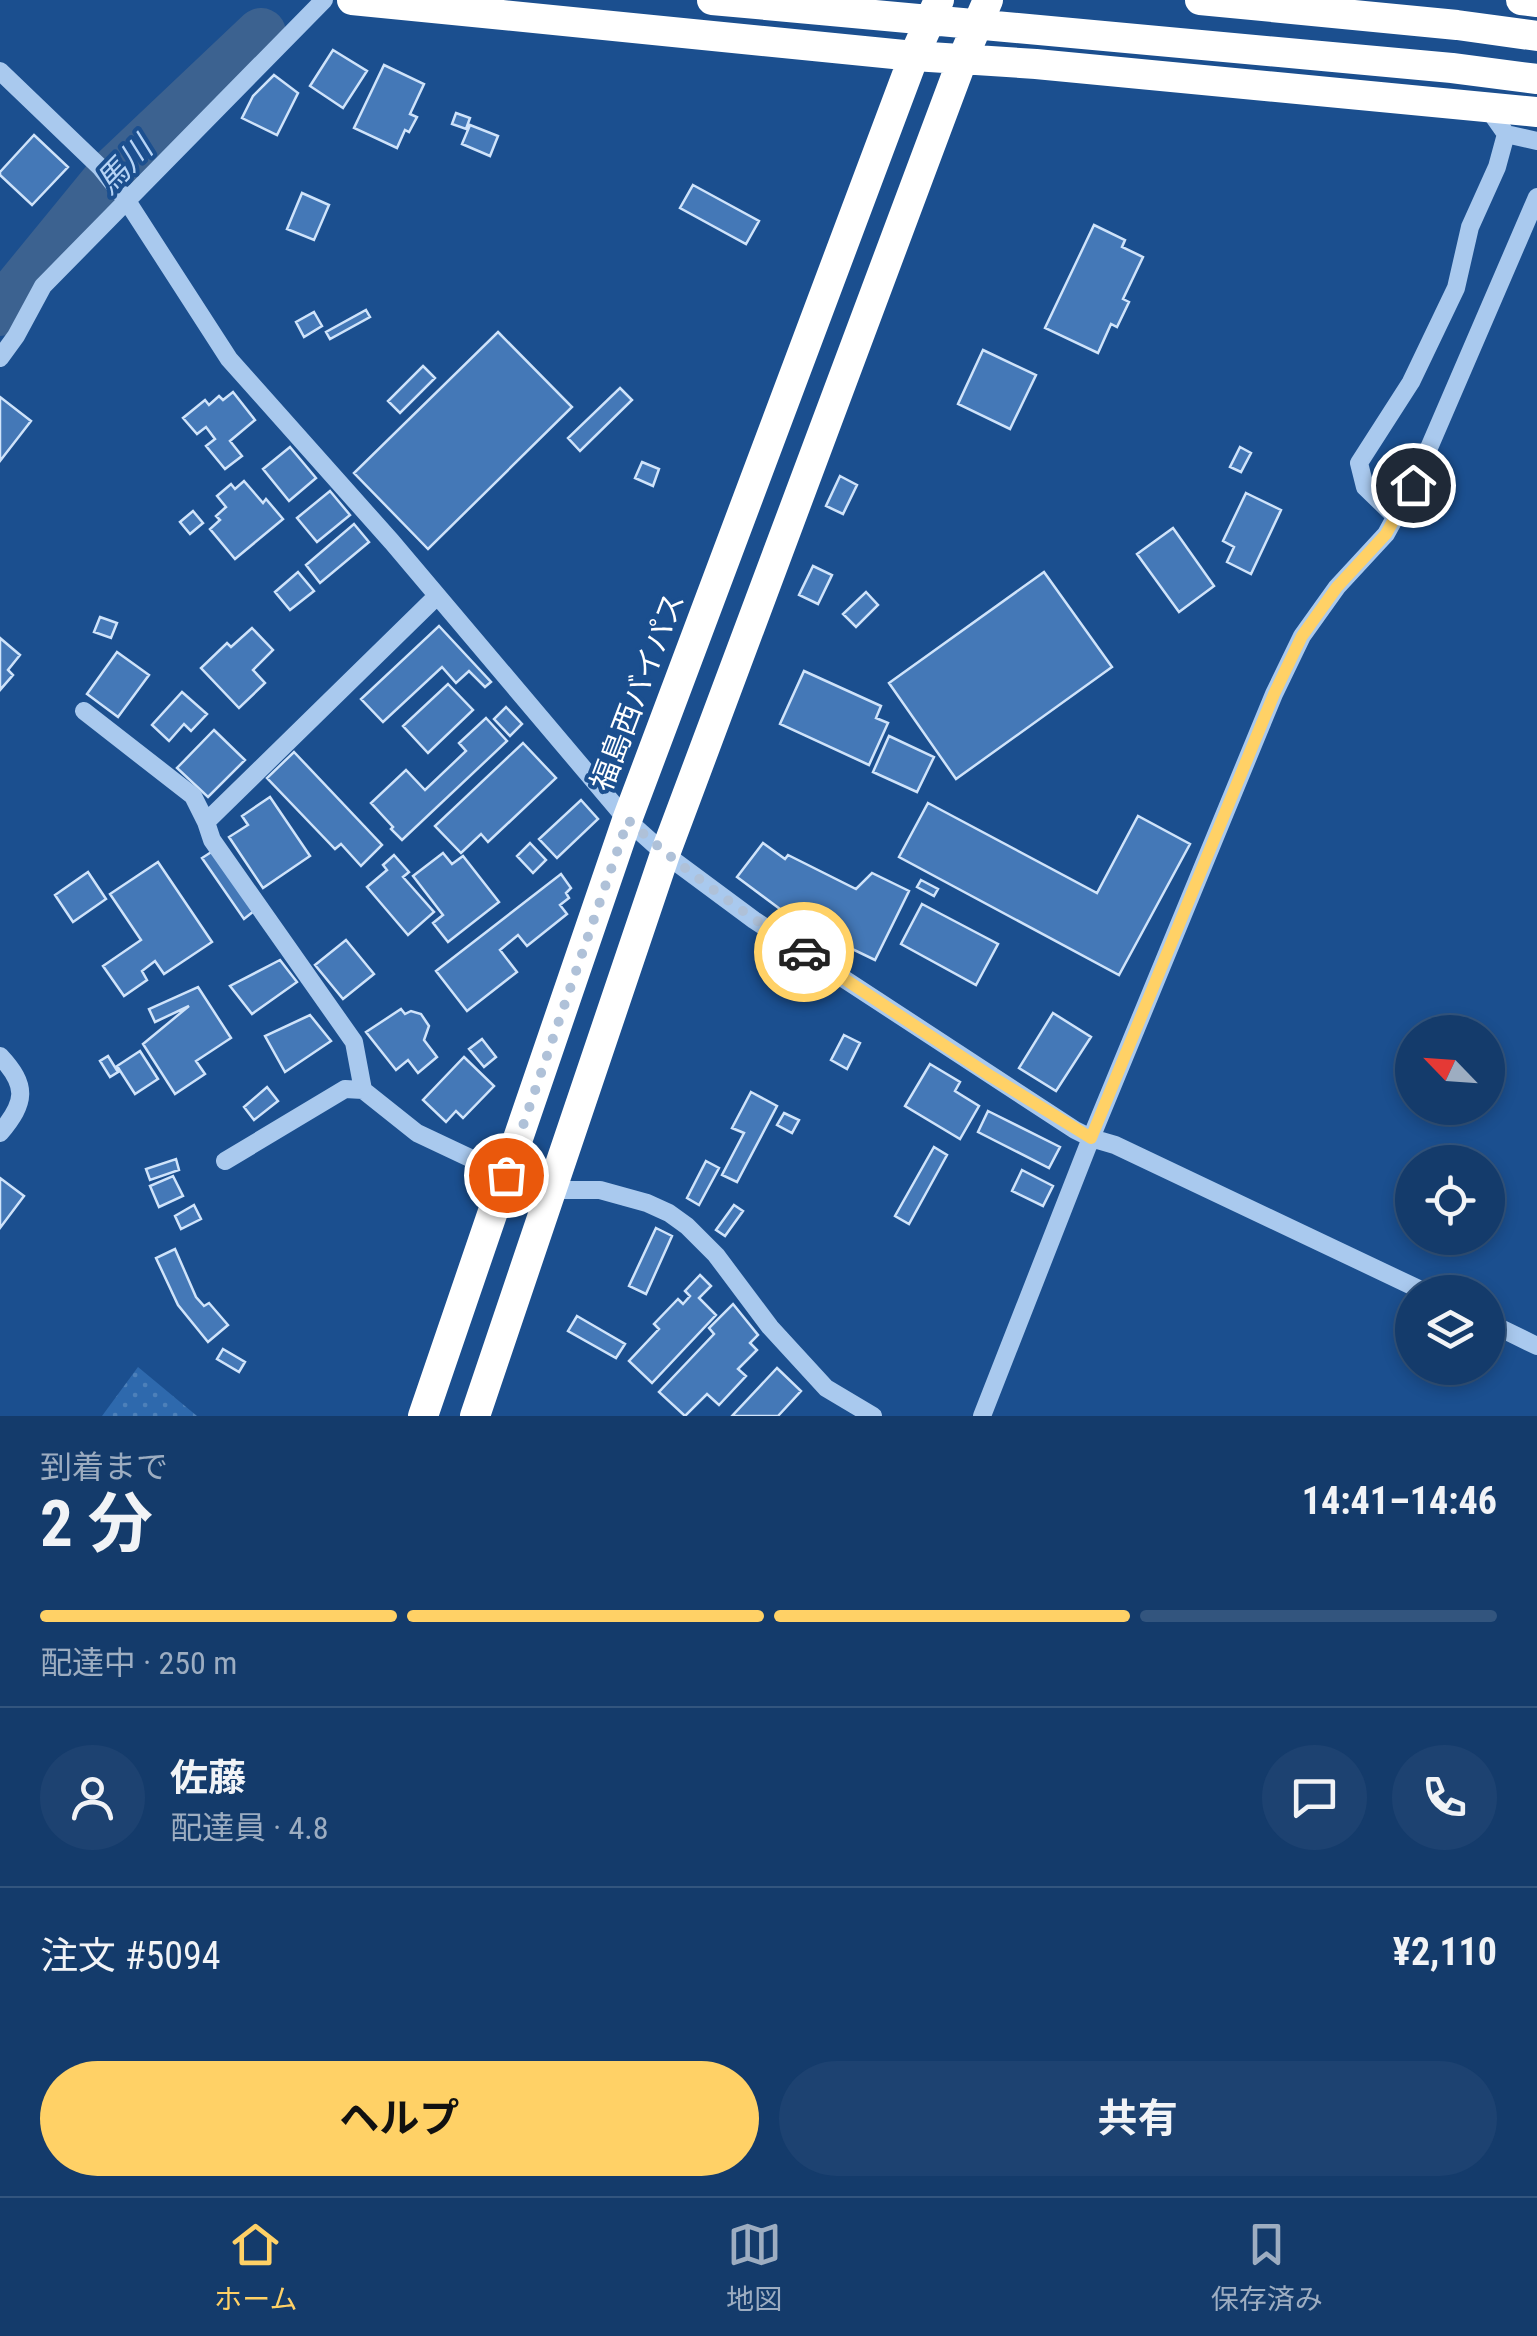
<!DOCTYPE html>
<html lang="ja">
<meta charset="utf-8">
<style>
:root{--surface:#143b6b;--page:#1d4271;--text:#f1f3f6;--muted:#9dadc1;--line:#33557e;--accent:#ffd166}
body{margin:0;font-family:"Roboto Condensed","Noto Sans JP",sans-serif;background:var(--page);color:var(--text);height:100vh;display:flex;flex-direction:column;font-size:38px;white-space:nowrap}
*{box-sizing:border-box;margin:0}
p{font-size:32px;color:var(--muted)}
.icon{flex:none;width:55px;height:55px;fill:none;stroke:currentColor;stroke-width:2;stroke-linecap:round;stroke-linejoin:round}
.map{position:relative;height:1416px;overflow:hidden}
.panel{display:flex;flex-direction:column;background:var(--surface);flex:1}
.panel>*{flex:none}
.needle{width:65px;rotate:295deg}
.buttons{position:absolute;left:1395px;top:1015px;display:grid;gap:20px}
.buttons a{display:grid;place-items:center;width:110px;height:110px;border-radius:50%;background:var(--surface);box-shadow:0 5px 15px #0003,0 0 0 2px var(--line);font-size:50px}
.pin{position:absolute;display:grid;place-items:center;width:85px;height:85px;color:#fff;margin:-42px;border:5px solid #fff;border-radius:50%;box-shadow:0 2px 10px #0007}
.courier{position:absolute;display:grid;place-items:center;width:100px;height:100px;margin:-50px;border:8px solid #ffd166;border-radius:50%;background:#fff;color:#222;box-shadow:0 2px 12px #0007}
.summary em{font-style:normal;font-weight:700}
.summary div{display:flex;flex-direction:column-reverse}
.summary{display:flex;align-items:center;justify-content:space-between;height:170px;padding:0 40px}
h1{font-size:65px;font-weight:700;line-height:75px}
.bar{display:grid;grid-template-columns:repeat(4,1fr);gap:15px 10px;align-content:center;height:120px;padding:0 40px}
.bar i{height:12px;border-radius:8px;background:var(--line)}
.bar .selected{background:var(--accent)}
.bar p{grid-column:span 4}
.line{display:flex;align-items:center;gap:25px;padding:0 40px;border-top:2px solid var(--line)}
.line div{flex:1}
.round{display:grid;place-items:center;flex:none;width:105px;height:105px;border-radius:52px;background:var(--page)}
.primary-button{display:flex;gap:20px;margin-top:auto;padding:20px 40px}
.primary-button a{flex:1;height:115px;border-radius:60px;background:var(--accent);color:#111;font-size:40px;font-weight:700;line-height:115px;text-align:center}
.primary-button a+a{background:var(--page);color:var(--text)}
.menu{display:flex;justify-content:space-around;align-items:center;height:140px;border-top:2px solid var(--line);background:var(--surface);font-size:28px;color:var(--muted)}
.menu a{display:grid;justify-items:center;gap:5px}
.menu .selected{color:var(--accent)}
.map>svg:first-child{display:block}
.grass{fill:url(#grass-dots)}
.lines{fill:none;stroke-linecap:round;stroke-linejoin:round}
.river{stroke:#3c6290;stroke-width:50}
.building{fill:#4478b7;stroke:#cfe3fa;stroke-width:2.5}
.minor{stroke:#a9c9ee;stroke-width:18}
.highway{stroke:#fff;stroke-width:30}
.done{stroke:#afc1d8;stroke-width:10;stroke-dasharray:0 18}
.route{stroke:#ffd166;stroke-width:12}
.labels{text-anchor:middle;stroke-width:8;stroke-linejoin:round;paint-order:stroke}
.street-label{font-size:30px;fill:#fff;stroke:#1b4f8f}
.water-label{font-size:32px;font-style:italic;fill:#b5d3f5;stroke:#1b4f8f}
</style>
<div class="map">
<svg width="1537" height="1416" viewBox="0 0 1537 1416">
<defs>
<pattern id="grass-dots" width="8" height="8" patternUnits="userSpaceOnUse" patternTransform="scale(2.5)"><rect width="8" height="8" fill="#2e69ad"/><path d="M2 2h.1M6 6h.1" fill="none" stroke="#4d80b9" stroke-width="1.8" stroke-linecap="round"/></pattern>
</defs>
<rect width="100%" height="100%" fill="#1b4f8f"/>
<!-- grass -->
<path class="grass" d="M138 1367 197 1416H102Z"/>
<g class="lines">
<!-- river -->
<path class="river" d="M0 311 112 174 261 33"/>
</g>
<!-- building -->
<path class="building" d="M333 50 367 71 343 108 310 86Z
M384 65 424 84 410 114 417 117 409 132 405 130 397 148 354 128Z
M274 75 298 93 277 135 242 118 253 96Z
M456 113 470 118 466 129 452 124Z
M470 125 498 136 490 156 462 144Z
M34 135 68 167 32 205 0 175V172Z
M693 185 759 221 746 244 680 208Z
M302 193 329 205 314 240 287 229Z
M1094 225 1125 240 1122 247 1143 257 1123 299 1129 302 1117 327 1111 324 1098 353 1045 328Z
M366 310 370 317 330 339 326 332Z
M314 312 322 326 304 337 296 322Z
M498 332 572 407 428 549 354 473Z
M983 350 1036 375 1010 429 958 404Z
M423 366 435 378 400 413 388 401Z
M620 388 632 400 580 451 568 438Z
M233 392 255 420 230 441 242 456 225 469 206 446 215 439 206 427 197 434 183 418 205 400 209 405 219 396 223 400Z
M0 397 31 421 0 461Z
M290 447 316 478 289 501 263 469Z
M1240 447 1251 453 1241 472 1230 467Z
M642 462 659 469 653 486 635 478Z
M840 476 857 485 843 514 826 506Z
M244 481 263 503 266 499 283 519 235 559 210 529 220 520 216 516 226 507 217 496 231 484 235 489Z
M330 491 350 515 317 542 297 518Z
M1246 493 1281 510 1251 574 1227 562 1234 547 1223 541Z
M193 511 203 523 190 534 180 522Z
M354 524 369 542 320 583 306 565Z
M1173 528 1214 586 1179 612 1137 554Z
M813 566 832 575 818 604 799 595Z
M298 572 314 591 290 610 275 592Z
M1044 572 1112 667 956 779 889 683Z
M866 592 878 605 856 627 843 614Z
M100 617 117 623 111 638 94 632Z
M439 626 491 682 485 687 469 671 456 683 442 667 383 722 361 699Z
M252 628 273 650 253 670 265 683 239 708 201 668 227 643 231 647Z
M0 638 20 655 8 670 13 675 0 690Z
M117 652 149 675 118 717 87 694Z
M804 671 881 706 876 718 888 723 869 765 780 724Z
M448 684 473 710 428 753 403 726Z
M182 692 207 714 191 731 184 724 169 741 152 725Z
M506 707 522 724 510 736 494 719Z
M486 718 507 741 402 840 391 829 393 827 371 803 406 770 425 790 466 751 459 743Z
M214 730 245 760 208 797 177 768Z
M889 736 934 757 917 792 873 772Z
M523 743 556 778 488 842 481 834 461 853 435 826Z
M294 752 382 845 361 866 341 844 335 849 267 778Z
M270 797 310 856 263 888 229 837 248 825 242 816Z
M581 800 598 819 557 858 539 839Z
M928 803 1097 893 1138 816 1190 844 1119 975 899 857Z
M530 843 546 860 533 873 517 856Z
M763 843 785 859 788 855 856 889 872 873 909 891 875 960 800 924 737 877Z
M213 851 254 911 244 919 202 858Z
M443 853 452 864 463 856 499 902 448 942 433 923 443 915 413 876Z
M394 855 409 872 403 877 434 912 408 935 367 887 387 870 383 865Z
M158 862 212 942 164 974 155 961 142 971 147 980 124 996 103 966 141 940 110 894Z
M88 872 106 899 73 922 55 895Z
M561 874 571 888 566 893 569 898 560 905 567 914 527 946 518 935 500 950 517 972 467 1011 436 971Z
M921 880 938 889 934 896 917 887Z
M922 904 998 944 976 985 901 944Z
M346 940 374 974 343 999 315 965Z
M280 960 297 982 252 1014 230 986Z
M198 987 231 1038 196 1061 205 1074 175 1094 143 1044 189 1006 155 1022 149 1009Z
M401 1009 405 1014 411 1011 421 1014 429 1026 424 1040 437 1057 418 1073 408 1060 396 1070 366 1032Z
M1053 1013 1091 1037 1056 1091 1019 1068Z
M310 1015 331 1041 285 1072 265 1036Z
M844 1035 860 1043 847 1069 831 1060Z
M482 1039 496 1057 484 1067 469 1049Z
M140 1051 158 1079 135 1094 117 1066Z
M108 1056 118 1072 110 1077 100 1061Z
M464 1057 494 1086 463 1118 456 1111 446 1122 423 1100Z
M930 1064 960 1082 955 1091 979 1106 960 1139 905 1106Z
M267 1087 278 1101 254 1120 244 1107Z
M751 1092 777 1106 737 1182 722 1175 744 1133 732 1128Z
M988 1111 1060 1147 1049 1168 978 1132Z
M784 1113 799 1120 792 1133 777 1125Z
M934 1147 947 1155 909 1224 895 1216Z
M176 1159 179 1170 150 1180 146 1169Z
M706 1161 719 1168 699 1205 687 1198Z
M1022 1170 1053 1186 1043 1206 1012 1191Z
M173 1176 183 1196 159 1207 150 1186Z
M0 1178 24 1196 0 1228Z
M194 1205 201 1219 181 1229 175 1216Z
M734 1205 743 1211 725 1236 716 1230Z
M656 1228 672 1236 646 1294 629 1286Z
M175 1249 196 1297 204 1306 209 1303 228 1325 208 1342 178 1305 156 1258Z
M700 1275 711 1286 699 1298 716 1315 652 1383 629 1361 659 1329 654 1324 678 1299 683 1304 690 1296 685 1291Z
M733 1304 758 1335 750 1343 757 1350 738 1369 746 1376 719 1405 707 1394 685 1416 659 1392 714 1334 709 1328Z
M577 1316 625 1344 616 1358 568 1331Z
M223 1349 245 1362 239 1372 217 1359Z
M777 1368 801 1391 778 1416H732Z"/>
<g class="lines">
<!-- minor -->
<path class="minor" d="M0 71 100 167 127 201 229 359 392 542 627 820 665 854 754 920 1075 1130 1091 1138 1115 1145 1425 1292
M1506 134 1537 141
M0 358 16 336 43 286 324 0
M1396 517 1365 487 1359 463 1411 382 1456 288 1470 227 1497 167 1506 134 1487 107
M84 711 193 796 206 822 437 596
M206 822 212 840 354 1042 363 1090
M0 1056C28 1086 26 1102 0 1133
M225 1161 345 1089 363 1090 417 1133 506 1175
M553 1190H600L647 1203 669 1213 687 1226 716 1255 770 1327 826 1388 873 1416
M1488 1322 1537 1346
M982 1416 1091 1138 1274 694 1302 636 1337 587 1386 534 1413 485 1537 197"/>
<!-- highway -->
<path class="highway" d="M352 0 914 56 1036 64 1537 112
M712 0 1452 68 1537 79
M1200 0 1457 25 1537 36
M1521 0 1537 2
M423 1416 627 820 914 56 939 0
M475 1416 665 854 963 58 988 0"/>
</g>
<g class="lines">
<!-- done -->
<path class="done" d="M506 1175 628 820C682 869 742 912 804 952"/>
<!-- route -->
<path class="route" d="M804 952 989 1075 1091 1138 1274 694 1302 636 1337 587 1386 534 1413 485"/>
</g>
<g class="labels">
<!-- street labels -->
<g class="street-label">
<text transform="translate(638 692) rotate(-69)" y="10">福島西バイパス</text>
</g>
<!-- water labels -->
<g class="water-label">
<text transform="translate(124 165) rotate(-46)" y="11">馬川</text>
</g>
</g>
</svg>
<div class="buttons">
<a><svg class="needle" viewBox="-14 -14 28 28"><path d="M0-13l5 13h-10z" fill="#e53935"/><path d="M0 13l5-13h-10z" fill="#9dadc1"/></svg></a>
<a><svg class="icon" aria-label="locate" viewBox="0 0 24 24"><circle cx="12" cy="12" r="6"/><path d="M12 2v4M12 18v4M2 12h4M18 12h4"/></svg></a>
<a><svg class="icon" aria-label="layers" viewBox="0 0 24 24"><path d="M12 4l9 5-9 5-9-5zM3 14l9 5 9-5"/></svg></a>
</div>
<div class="pin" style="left:506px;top:1175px;background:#ea580c"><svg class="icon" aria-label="bag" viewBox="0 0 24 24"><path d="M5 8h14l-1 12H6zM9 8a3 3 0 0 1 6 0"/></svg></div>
<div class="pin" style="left:1413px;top:485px;background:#1f2937"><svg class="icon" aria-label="home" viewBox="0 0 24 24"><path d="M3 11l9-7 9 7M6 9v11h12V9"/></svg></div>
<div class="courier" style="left:804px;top:952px"><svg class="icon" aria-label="car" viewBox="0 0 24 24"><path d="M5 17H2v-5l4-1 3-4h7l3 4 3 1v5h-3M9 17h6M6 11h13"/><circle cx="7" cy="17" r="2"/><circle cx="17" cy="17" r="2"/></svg></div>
</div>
<section class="panel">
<div class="summary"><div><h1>2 分</h1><p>到着まで</p></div><em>14:41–14:46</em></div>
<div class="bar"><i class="selected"></i><i class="selected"></i><i class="selected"></i><i></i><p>配達中 · 250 m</p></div>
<div class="line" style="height:180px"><a class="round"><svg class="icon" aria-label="person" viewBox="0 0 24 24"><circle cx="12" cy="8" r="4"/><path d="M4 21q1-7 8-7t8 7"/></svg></a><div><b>佐藤</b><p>配達員 · 4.8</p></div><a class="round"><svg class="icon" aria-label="chat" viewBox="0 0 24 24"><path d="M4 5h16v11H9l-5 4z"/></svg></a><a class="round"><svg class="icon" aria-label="phone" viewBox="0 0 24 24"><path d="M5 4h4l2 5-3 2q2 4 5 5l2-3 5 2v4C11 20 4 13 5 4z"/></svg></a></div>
<div class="line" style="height:130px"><div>注文 #5094</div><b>¥2,110</b></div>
<div class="primary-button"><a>ヘルプ</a><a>共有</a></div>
</section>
<nav class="menu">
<a class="selected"><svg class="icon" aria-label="home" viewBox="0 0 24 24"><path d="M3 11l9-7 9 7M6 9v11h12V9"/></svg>ホーム</a>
<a><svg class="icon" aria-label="map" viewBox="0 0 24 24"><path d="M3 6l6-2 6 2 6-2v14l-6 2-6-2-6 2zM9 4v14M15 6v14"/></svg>地図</a>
<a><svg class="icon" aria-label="saved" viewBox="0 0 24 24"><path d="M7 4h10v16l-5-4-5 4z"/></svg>保存済み</a>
</nav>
